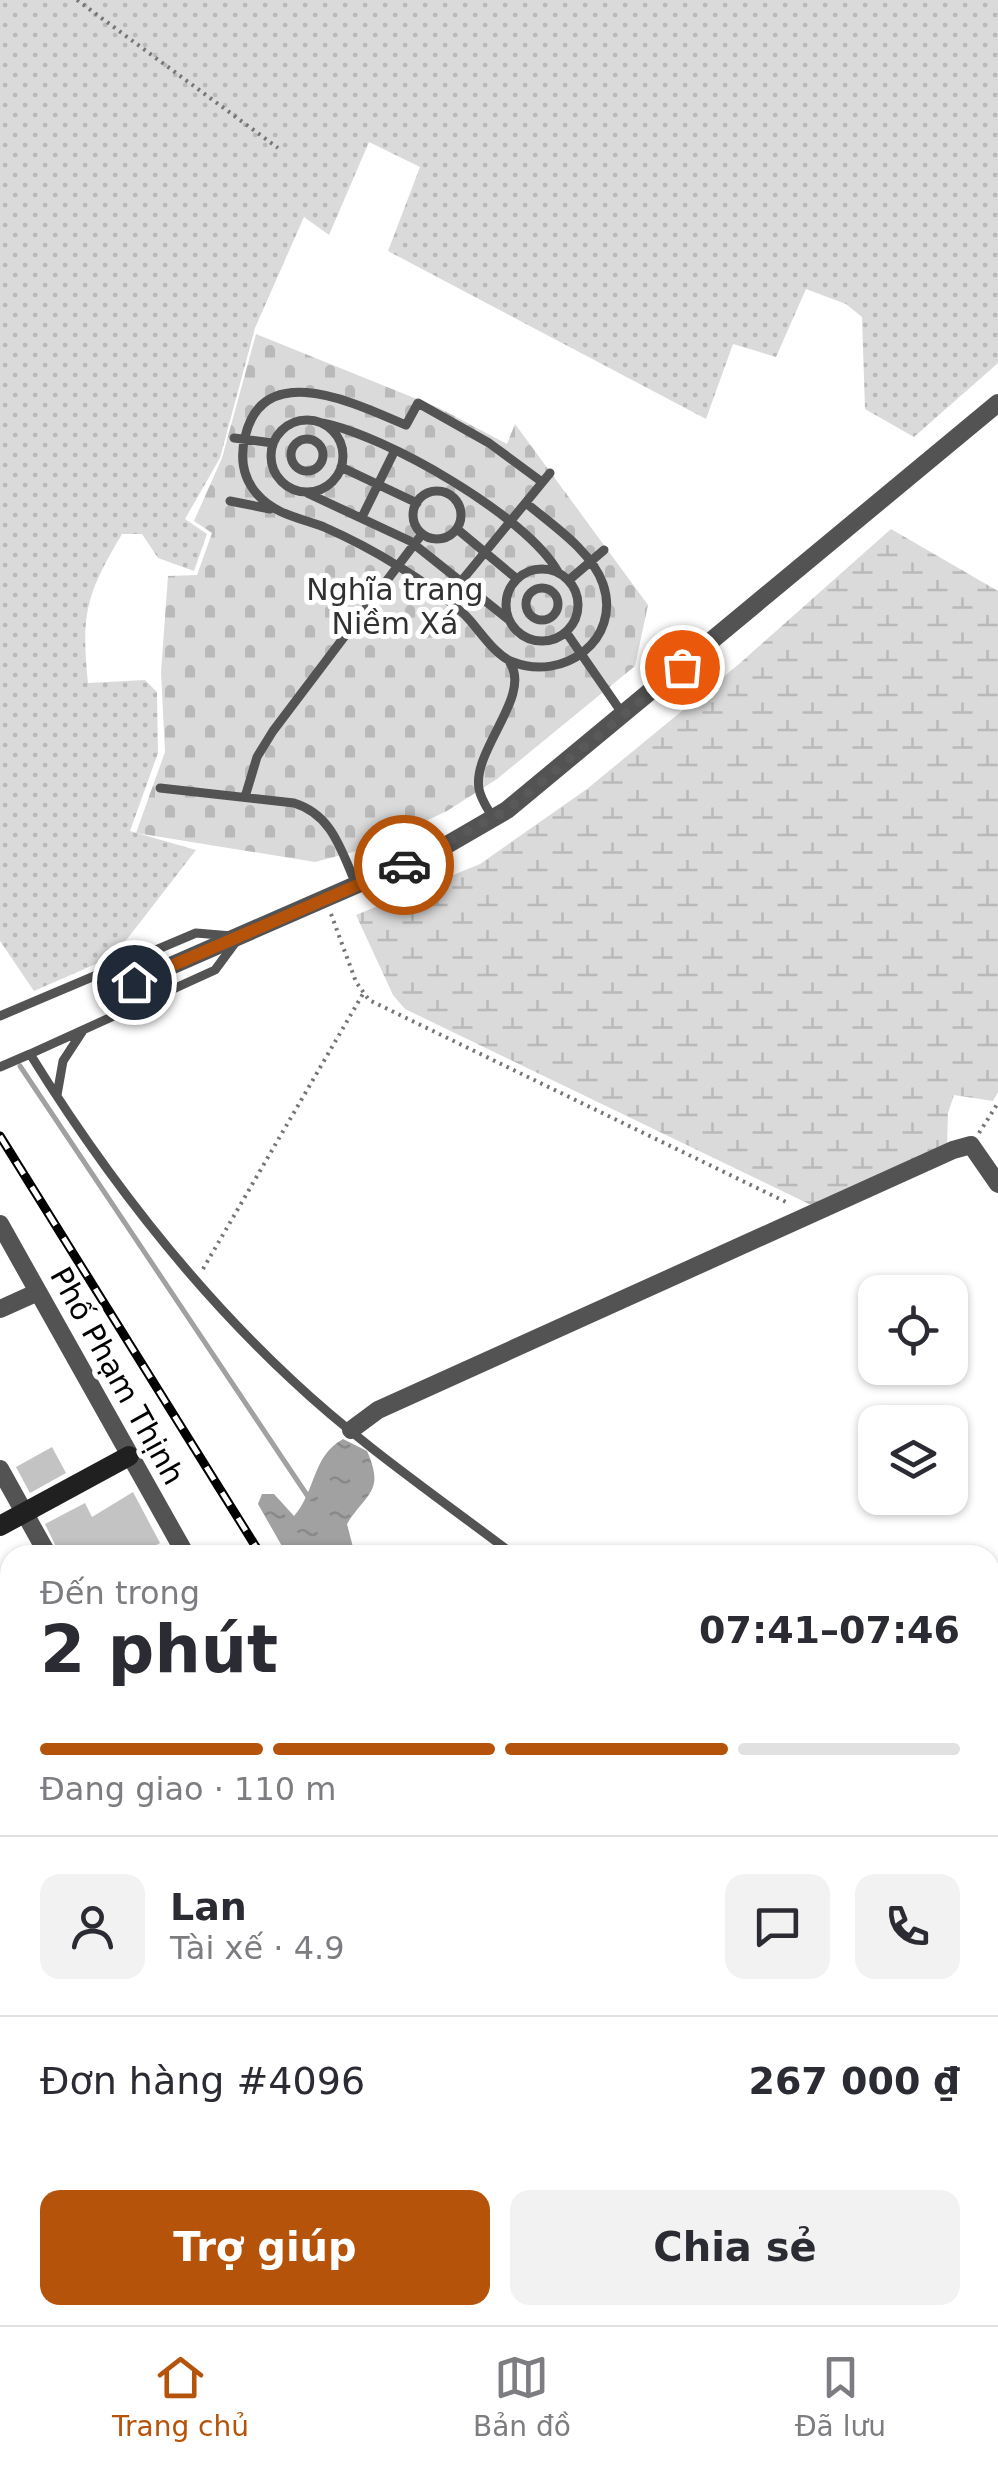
<!DOCTYPE html>
<html lang="vi">
<meta charset="utf-8">
<style>
:root{--surface:#fff;--page:#f2f2f3;--text:#2b2b33;--muted:#7c7c81;--line:#e1e1e2;--accent:#b45309}
body{margin:0;font-family:"DejaVu Sans",sans-serif;background:var(--page);color:var(--text);height:100vh;display:flex;flex-direction:column;font-size:38px;white-space:nowrap}
*{box-sizing:border-box;margin:0}
p{font-size:32px;color:var(--muted)}
.icon{flex:none;width:55px;height:55px;fill:none;stroke:currentColor;stroke-width:2;stroke-linecap:round;stroke-linejoin:round}
.map{position:relative;flex:1;overflow:hidden}
.details{position:absolute;left:0px;top:1545px;width:1000px;height:780px;display:flex;flex-direction:column;background:var(--surface);border-radius:30px 30px 0 0;box-shadow:0 2px 8px #0004}
.details>*{flex:none}
.buttons{position:absolute;left:858px;top:1275px;display:grid;gap:20px}
.buttons a{display:grid;place-items:center;width:110px;height:110px;border-radius:20px;background:var(--surface);box-shadow:0 2px 8px #0004;font-size:50px}
.pin{position:absolute;display:grid;place-items:center;width:85px;height:85px;color:#fff;margin:-42px;border:5px solid #fff;border-radius:50%;box-shadow:0 2px 10px #0007}
.courier{position:absolute;display:grid;place-items:center;width:100px;height:100px;margin:-50px;border:8px solid #b45309;border-radius:50%;background:#fff;color:#222;box-shadow:0 2px 12px #0007}
.summary em{font-style:normal;font-weight:700}
.summary div{display:flex;flex-direction:column-reverse}
.summary{display:flex;align-items:center;justify-content:space-between;height:170px;padding:0 40px}
h1{font-size:65px;font-weight:700;line-height:75px}
.bar{display:grid;grid-template-columns:repeat(4,1fr);gap:15px 10px;align-content:center;height:120px;padding:0 40px}
.bar i{height:12px;border-radius:8px;background:var(--line)}
.bar .on{background:var(--accent)}
.bar p{grid-column:span 4}
.line{display:flex;align-items:center;gap:25px;padding:0 40px;border-top:2px solid var(--line)}
.line div{flex:1}
.round{display:grid;place-items:center;flex:none;width:105px;height:105px;border-radius:20px;background:var(--page)}
.primary-button{display:flex;gap:20px;margin-top:auto;padding:20px 40px}
.primary-button a{flex:1;height:115px;border-radius:20px;background:var(--accent);color:#fff;font-size:40px;font-weight:700;line-height:115px;text-align:center}
.primary-button a+a{background:var(--page);color:var(--text)}
.tabs{display:flex;justify-content:space-around;align-items:center;height:140px;border-top:2px solid var(--line);background:var(--surface);font-size:28px;color:var(--muted)}
.tabs a{display:grid;justify-items:center;gap:5px}
.tabs .on{color:var(--accent)}
.map>svg:first-child{display:block}
.wetland{fill:url(#wetland-marsh)}
.cemetery{fill:url(#cemetery-stones)}
.garden{fill:url(#garden-dots)}
.water{fill:url(#water-ripples)}
.lines{fill:none;stroke-linecap:round;stroke-linejoin:round}
.stream{stroke:#a1a1a1;stroke-width:5}
.building{fill:#c3c3c3}
.path{stroke:#757575;stroke-width:4;stroke-dasharray:2.5 5;stroke-linecap:butt}
.lane{stroke:#535353;stroke-width:9}
.street{stroke:#535353;stroke-width:18}
.secondary{stroke:#202020;stroke-width:20}
.rail-casing{stroke:#000;stroke-width:9}
.rail{stroke:#fff;stroke-width:5;stroke-dasharray:15;stroke-linecap:butt}
.done{stroke:#595959;stroke-width:10;stroke-dasharray:0 18}
.route{stroke:#b45309;stroke-width:12}
.labels{text-anchor:middle;stroke-width:10;stroke-linejoin:round;paint-order:stroke}
.park-label{font-size:30px;fill:#313131;stroke:#fff}
.street-label{font-size:30px;fill:#000;stroke:#fff}
</style>
<div class="map">
<svg width="998" height="2325" viewBox="0 0 998 2325">
<defs>
<pattern id="wetland-marsh" width="20" height="14" patternUnits="userSpaceOnUse" patternTransform="scale(2.5)"><rect width="20" height="14" fill="#dadada"/><path d="M1 5h8M5 5V1M11 12h8M15 12V8" fill="none" stroke="#b9b9b9"/></pattern>
<pattern id="cemetery-stones" width="16" height="16" patternUnits="userSpaceOnUse" patternTransform="scale(2.5)"><rect width="16" height="16" fill="#dadada"/><path d="M2 7V4a2 2 0 0 1 4 0v3zM10 15v-3a2 2 0 0 1 4 0v3z" fill="#b9b9b9"/></pattern>
<pattern id="garden-dots" width="8" height="8" patternUnits="userSpaceOnUse" patternTransform="scale(2.5)"><rect width="8" height="8" fill="#dadada"/><path d="M2 2h.1M6 6h.1" fill="none" stroke="#b9b9b9" stroke-width="1.8" stroke-linecap="round"/></pattern>
<pattern id="water-ripples" width="26" height="14" patternUnits="userSpaceOnUse" patternTransform="scale(2.5)"><rect width="26" height="14" fill="#a1a1a1"/><path d="M2 4q2-2 4 0t4 0M15 11q2-2 4 0t4 0" fill="none" stroke="#898989"/></pattern>
</defs>
<rect width="100%" height="100%" fill="#fff"/>
<!-- wetland -->
<path class="wetland" d="M891 529 998 591V1092L993 1101 954 1095 948 1113 947 1146 811 1205 405 1009 393 995 356 915 480 864 587 789 739 664Z"/>
<!-- cemetery -->
<path class="cemetery" d="M256 334 439 408 507 444 515 424 648 605 635 666 497 779 447 811 368 848 315 862 136 833 165 752 161 672 168 576 197 575 212 533 194 521 222 458Z"/>
<!-- garden -->
<path class="garden" d="M0 0H998V363L914 437 865 409 862 317 846 304 806 289 776 357 733 344 706 419 388 251 420 167 369 142 329 235 304 217 255 328 220 458 185 519 207 534 194 571 158 558 142 534H122C86 595 81 613 88 683L145 680 157 692 158 753 130 831 196 850 114 956 34 991 0 941Z"/>
<!-- water -->
<path class="water" d="M343 1439 367 1451C385 1492 367 1492 347 1524L355 1555H287L258 1504 262 1494H274L294 1516C316 1491 312 1456 343 1439Z"/>
<g class="lines">
<!-- stream -->
<path class="stream" d="M20 1066 309 1498"/>
</g>
<!-- building -->
<path class="building" d="M52 1447 66 1473 30 1493 16 1467Z
M133 1492 160 1543 139 1555H60L45 1524 85 1503 92 1517Z"/>
<g class="lines">
<!-- path -->
<path class="path" d="M77 0 278 148
M331 914 356 982 369 1000 788 1203
M979 1133 998 1103
M203 1269 364 992"/>
<!-- lane -->
<path class="lane" d="M271 456a36 36 0 1 1 72 0a36 36 0 1 1-72 0Z
M322 423C385 435 527 516 558 572
M234 438 273 443
M291 455a16 16 0 1 1 32 0a16 16 0 1 1-32 0Z
M341 467 417 503
M413 515a24 24 0 1 1 48 0a24 24 0 1 1-48 0Z
M305 492 410 541 509 620
M230 501 270 509
M526 503C551 524 592 551 603 584 622 640 563 682 513 662 494 655 479 629 465 615 444 596 421 580 398 566 374 551 349 538 324 527 300 518 274 514 257 494 242 477 240 458 245 437 263 356 360 406 406 425L418 403 489 443 542 482
M363 515 395 450
M457 529 517 579
M506 605a36 36 0 1 1 72 0a36 36 0 1 1-72 0Z
M463 579 550 473
M569 580 604 550
M526 604a16 16 0 1 1 32 0a16 16 0 1 1-32 0Z
M566 632 622 713
M160 788 294 803C333 815 341 851 357 886
M245 797 257 757 273 731 422 534
M493 818C488 809 481 800 479 789 472 750 532 696 510 663
M235 943 215 970 30 1054C102 1170 191 1286 292 1380 360 1444 439 1498 514 1555
M0 1016 196 933 232 936
M0 1067 30 1054
M57 1095 63 1061 82 1032
M0 2321 10 2314"/>
<!-- street -->
<path class="street" d="M134 982 445 846 507 810 998 403
M0 1224 186 1555
M0 1309 38 1292
M351 1430 378 1410 953 1150 971 1145 998 1184
M0 1469 48 1555
M990 1605 998 1600
M0 1685 10 1680
M990 1693 998 1708
M990 1738 998 1734
M0 1816 10 1810
M990 1879 998 1875
M0 1903 10 1922
M990 2027 998 2021
M990 2086 998 2096
M0 2126 10 2141
M0 2263 10 2257
M299 2315 306 2325
M373 2315 377 2325
M427 2315 432 2325
M592 2315 599 2325
M133 2325 150 2315"/>
<!-- secondary -->
<path class="secondary" d="M0 1526 129 1456
M0 1953 10 1947"/>
<defs>
<path id="rail" d="M0 1136 261 1555
M735 2315 741 2325"/>
</defs>
<!-- rail casing -->
<use href="#rail" class="rail-casing"/>
<!-- rail -->
<use href="#rail" class="rail"/>
</g>
<g class="lines">
<!-- done -->
<path class="done" d="M404 865 507 810 682 667"/>
<!-- route -->
<path class="route" d="M134 982 404 865"/>
</g>
<g class="labels">
<!-- park labels -->
<g class="park-label">
<text x="395" y="600">Nghĩa trang<tspan x="395" dy="34">Niềm Xá</tspan></text>
</g>
<!-- street labels -->
<g class="street-label">
<text transform="translate(117 1376) rotate(61)" y="10">Phố Phạm Thịnh</text>
</g>
</g>
</svg>
<div class="buttons">
<a><svg class="icon" aria-label="locate" viewBox="0 0 24 24"><circle cx="12" cy="12" r="6"/><path d="M12 2v4M12 18v4M2 12h4M18 12h4"/></svg></a>
<a><svg class="icon" aria-label="layers" viewBox="0 0 24 24"><path d="M12 4l9 5-9 5-9-5zM3 14l9 5 9-5"/></svg></a>
</div>
<div class="pin" style="left:682px;top:667px;background:#ea580c"><svg class="icon" aria-label="bag" viewBox="0 0 24 24"><path d="M5 8h14l-1 12H6zM9 8a3 3 0 0 1 6 0"/></svg></div>
<div class="pin" style="left:134px;top:982px;background:#1f2937"><svg class="icon" aria-label="home" viewBox="0 0 24 24"><path d="M3 11l9-7 9 7M6 9v11h12V9"/></svg></div>
<div class="courier" style="left:404px;top:865px"><svg class="icon" aria-label="car" viewBox="0 0 24 24"><path d="M5 17H2v-5l4-1 3-4h7l3 4 3 1v5h-3M9 17h6M6 11h13"/><circle cx="7" cy="17" r="2"/><circle cx="17" cy="17" r="2"/></svg></div>
<section class="details">
<div class="summary"><div><h1>2 phút</h1><p>Đến trong</p></div><em>07:41–07:46</em></div>
<div class="bar"><i class="on"></i><i class="on"></i><i class="on"></i><i></i><p>Đang giao · 110 m</p></div>
<div class="line" style="height:180px"><a class="round"><svg class="icon" aria-label="person" viewBox="0 0 24 24"><circle cx="12" cy="8" r="4"/><path d="M4 21q1-7 8-7t8 7"/></svg></a><div><b>Lan</b><p>Tài xế · 4.9</p></div><a class="round"><svg class="icon" aria-label="chat" viewBox="0 0 24 24"><path d="M4 5h16v11H9l-5 4z"/></svg></a><a class="round"><svg class="icon" aria-label="phone" viewBox="0 0 24 24"><path d="M5 4h4l2 5-3 2q2 4 5 5l2-3 5 2v4C11 20 4 13 5 4z"/></svg></a></div>
<div class="line" style="height:130px"><div>Đơn hàng #4096</div><b>267 000 ₫</b></div>
<div class="primary-button"><a>Trợ giúp</a><a>Chia sẻ</a></div>
</section>
</div>
<nav class="tabs">
<a class="on"><svg class="icon" aria-label="home" viewBox="0 0 24 24"><path d="M3 11l9-7 9 7M6 9v11h12V9"/></svg>Trang chủ</a>
<a><svg class="icon" aria-label="map" viewBox="0 0 24 24"><path d="M3 6l6-2 6 2 6-2v14l-6 2-6-2-6 2zM9 4v14M15 6v14"/></svg>Bản đồ</a>
<a><svg class="icon" aria-label="saved" viewBox="0 0 24 24"><path d="M7 4h10v16l-5-4-5 4z"/></svg>Đã lưu</a>
</nav>
